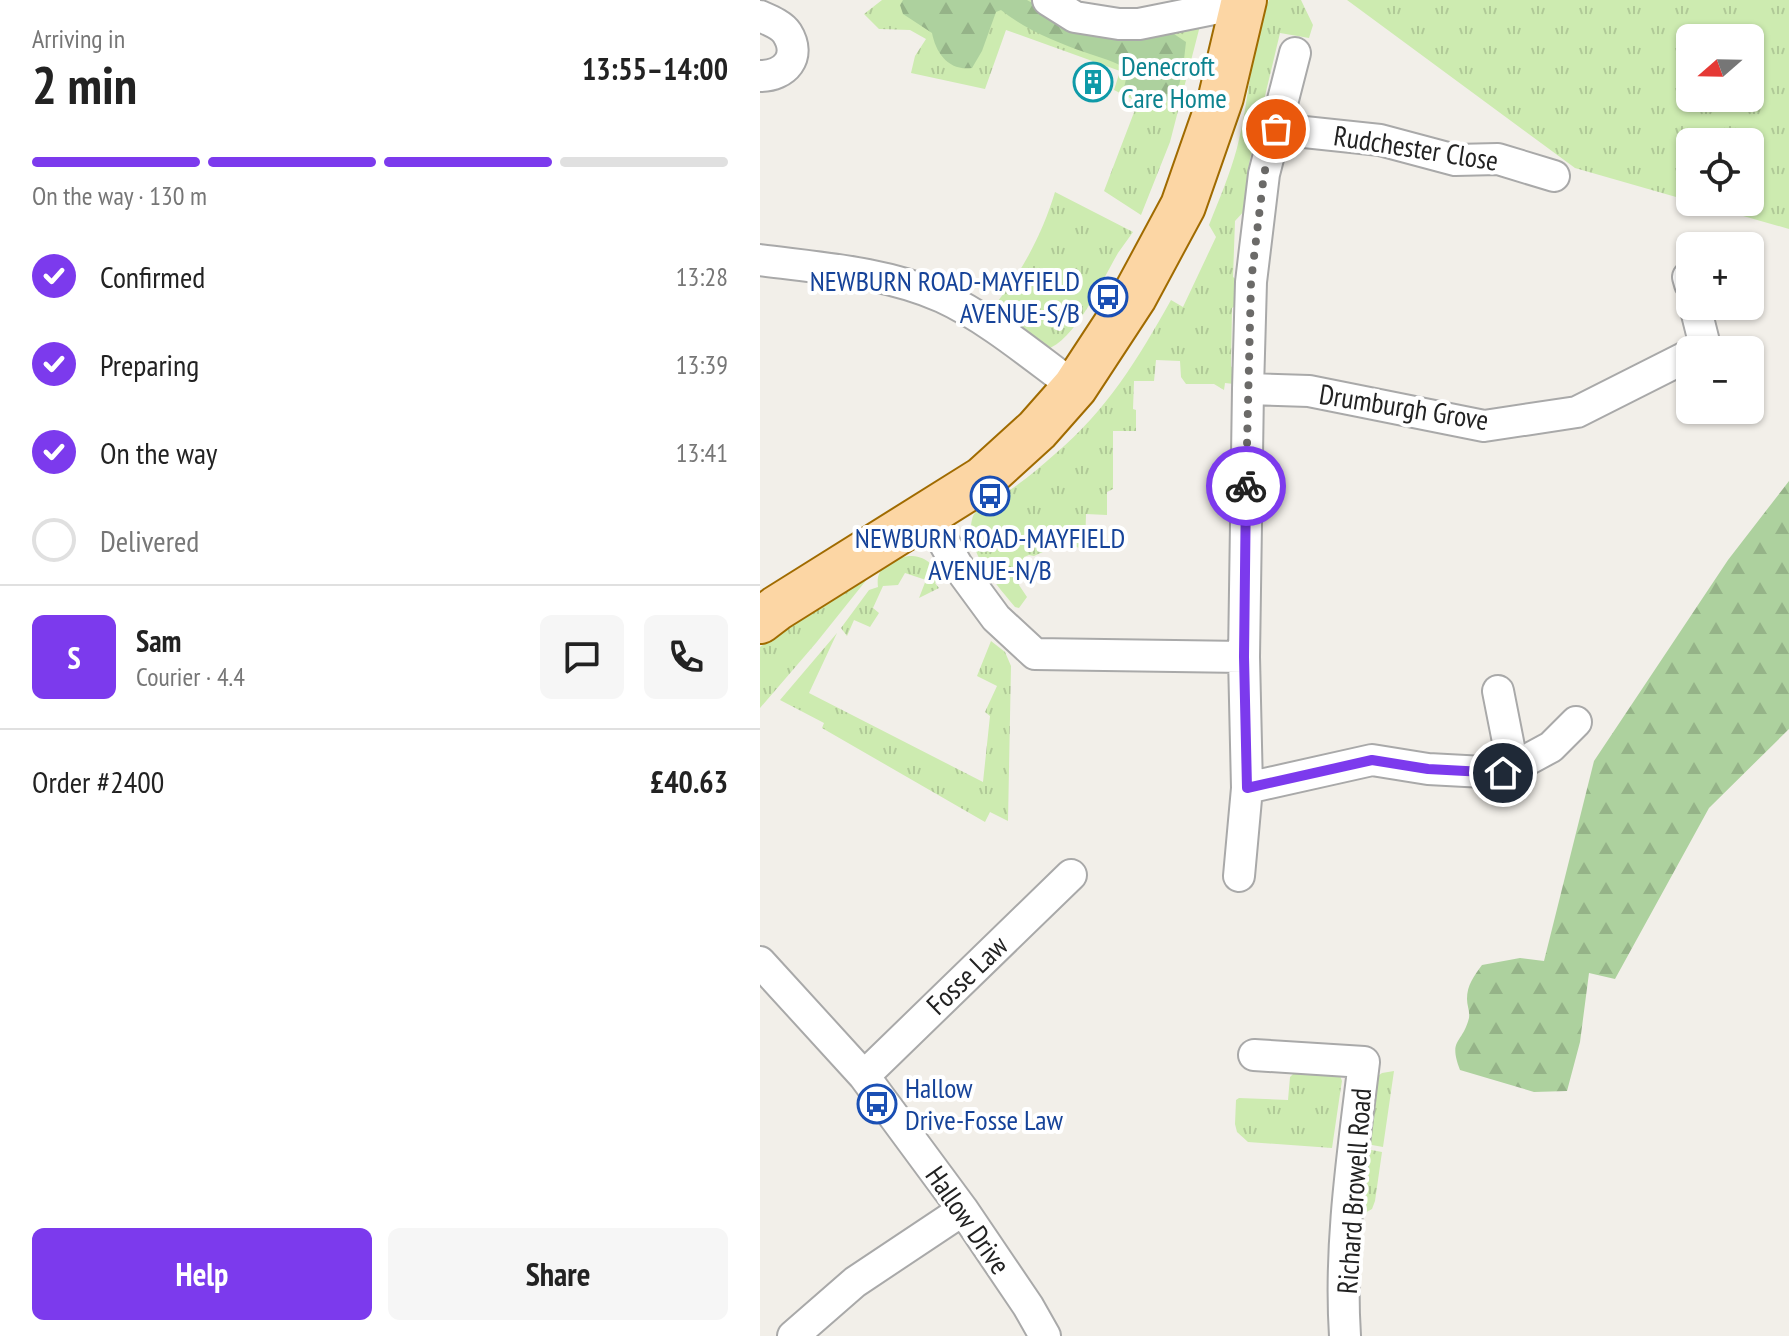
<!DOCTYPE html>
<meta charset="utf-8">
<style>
:root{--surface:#fff;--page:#f6f6f6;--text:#222;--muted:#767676;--line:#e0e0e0;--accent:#7c3aed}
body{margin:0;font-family:"PT Sans Narrow",sans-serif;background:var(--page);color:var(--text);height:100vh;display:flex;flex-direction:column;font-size:30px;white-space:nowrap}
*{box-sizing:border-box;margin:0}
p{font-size:26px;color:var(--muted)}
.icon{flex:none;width:44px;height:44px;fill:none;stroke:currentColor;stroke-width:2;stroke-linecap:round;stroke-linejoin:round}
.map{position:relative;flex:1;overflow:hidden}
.sheet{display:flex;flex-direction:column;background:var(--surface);width:760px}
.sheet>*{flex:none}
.needle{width:52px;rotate:250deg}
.buttons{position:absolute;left:916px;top:24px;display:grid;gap:16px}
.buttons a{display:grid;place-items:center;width:88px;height:88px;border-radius:12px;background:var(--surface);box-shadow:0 2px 6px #0004;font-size:40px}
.pin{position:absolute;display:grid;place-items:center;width:68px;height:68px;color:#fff;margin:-34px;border:4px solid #fff;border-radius:50%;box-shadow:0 2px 8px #0007}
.courier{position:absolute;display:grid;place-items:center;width:80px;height:80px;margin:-40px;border:6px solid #7c3aed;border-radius:50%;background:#fff;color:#222;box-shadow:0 2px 10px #0007}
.summary em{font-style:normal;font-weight:600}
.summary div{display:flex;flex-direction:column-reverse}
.summary{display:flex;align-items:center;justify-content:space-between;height:136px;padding:0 32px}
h1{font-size:52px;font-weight:600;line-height:60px}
.bar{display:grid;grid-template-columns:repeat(4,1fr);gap:12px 8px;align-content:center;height:96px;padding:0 32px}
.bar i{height:10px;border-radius:6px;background:var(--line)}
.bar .active{background:var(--accent)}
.bar p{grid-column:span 4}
.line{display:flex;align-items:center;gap:20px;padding:0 32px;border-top:2px solid var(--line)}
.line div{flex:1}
.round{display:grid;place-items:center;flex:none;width:84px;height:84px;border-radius:12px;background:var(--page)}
ol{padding:0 32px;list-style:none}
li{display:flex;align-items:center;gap:24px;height:88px}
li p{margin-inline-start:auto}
li .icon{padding:8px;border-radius:50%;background:var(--accent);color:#fff;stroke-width:4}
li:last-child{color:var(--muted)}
li i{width:44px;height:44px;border:4px solid var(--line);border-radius:50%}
.action{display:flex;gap:16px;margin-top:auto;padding:16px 32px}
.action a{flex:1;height:92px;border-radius:12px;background:var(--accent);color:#fff;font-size:32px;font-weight:600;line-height:92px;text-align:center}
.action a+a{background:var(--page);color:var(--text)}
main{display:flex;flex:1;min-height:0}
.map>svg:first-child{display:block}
.grass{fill:url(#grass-tufts);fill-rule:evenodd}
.forest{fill:url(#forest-firs)}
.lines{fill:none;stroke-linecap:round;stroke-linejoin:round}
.street-casing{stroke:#a9a9a9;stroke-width:34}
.primary-casing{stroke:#a06b00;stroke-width:48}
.street{stroke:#fff;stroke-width:30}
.primary{stroke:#fcd6a4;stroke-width:44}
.done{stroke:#6b6a68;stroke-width:8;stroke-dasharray:0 14.4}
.route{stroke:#7c3aed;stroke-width:10}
.labels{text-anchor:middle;stroke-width:8;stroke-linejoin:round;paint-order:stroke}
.culture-label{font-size:28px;fill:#0d838f;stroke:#fff;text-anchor:start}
.street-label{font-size:28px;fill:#222;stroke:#fff}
.transit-label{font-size:28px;fill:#164399;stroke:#fff;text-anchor:end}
</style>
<main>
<section class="sheet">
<div class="summary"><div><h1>2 min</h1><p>Arriving in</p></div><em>13:55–14:00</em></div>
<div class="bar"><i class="active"></i><i class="active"></i><i class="active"></i><i></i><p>On the way · 130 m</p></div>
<ol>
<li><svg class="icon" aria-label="check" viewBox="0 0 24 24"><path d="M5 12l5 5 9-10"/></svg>Confirmed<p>13:28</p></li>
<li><svg class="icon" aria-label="check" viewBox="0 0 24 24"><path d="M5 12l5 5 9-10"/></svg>Preparing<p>13:39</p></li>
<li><svg class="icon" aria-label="check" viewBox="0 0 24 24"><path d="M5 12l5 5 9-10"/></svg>On the way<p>13:41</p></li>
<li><i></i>Delivered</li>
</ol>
<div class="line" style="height:144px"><b class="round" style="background:var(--accent);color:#fff">S</b><div><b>Sam</b><p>Courier · 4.4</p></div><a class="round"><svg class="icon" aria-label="chat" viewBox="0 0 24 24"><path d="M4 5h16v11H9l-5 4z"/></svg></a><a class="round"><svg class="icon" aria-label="phone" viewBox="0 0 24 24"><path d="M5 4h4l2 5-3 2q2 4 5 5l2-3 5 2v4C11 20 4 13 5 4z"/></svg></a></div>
<div class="line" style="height:104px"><div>Order #2400</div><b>£40.63</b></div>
<div class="action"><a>Help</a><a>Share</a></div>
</section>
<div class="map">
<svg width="1029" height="1336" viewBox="0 0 1029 1336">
<defs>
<pattern id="grass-tufts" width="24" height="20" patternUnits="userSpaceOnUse" patternTransform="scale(2)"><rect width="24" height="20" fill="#cdebb0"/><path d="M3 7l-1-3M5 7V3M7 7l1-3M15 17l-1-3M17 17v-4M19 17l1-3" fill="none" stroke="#b0c997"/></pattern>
<pattern id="forest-firs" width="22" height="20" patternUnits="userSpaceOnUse" patternTransform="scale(2)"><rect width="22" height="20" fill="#add19e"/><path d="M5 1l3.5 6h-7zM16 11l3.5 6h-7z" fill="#95b388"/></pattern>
</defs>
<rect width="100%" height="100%" fill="#f2efe9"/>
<!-- grass -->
<path class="grass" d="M122 0H280L442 18 410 142 381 215 344 191 378 102 354 90 360 71 246 30 225 89 151 73 155 56 166 39 150 30 119 29 104 14Z
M509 0H541L553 25 549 38 520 33 490 159 487 178 486 209 475 221 473 277 483 285 481 303 472 308 471 366 474 371V384L465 383 464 390 454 384H426L421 377 420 361 396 360 394 381H374L373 409 376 410V431H353V489L347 492V515L326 514 325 550 290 538 285 551 274 556 269 555 264 557 265 567 259 585 267 597 259 608 255 607C237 585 202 548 213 516 215 513 217 509 220 507 228 501 238 497 247 492 264 481 279 468 295 454 347 410 378 359 411 300L423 307 456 237 449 225C459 200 470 174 477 148 490 99 490 48 509 0Z
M587 0H1029V229L934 202H990V142H930V201L815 168ZM930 38H990V98H930Z
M295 192 373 232C368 239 363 246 358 253 342 280 316 341 285 350L231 309C261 275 282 235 295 192Z
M149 556C166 556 173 564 181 578L175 583 179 588 159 598 166 580 145 573 138 585 123 586 113 608 119 613 110 627 94 620 87 636 81 628 109 590 118 587C115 566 132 559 149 556Z
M112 573 56 643 0 708V647Z
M77 633 49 693 223 782 230 716 225 712 237 686 217 676 231 641 245 652 251 666 248 821 230 812 225 822 62 728 64 723 20 700Z
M634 1071 623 1147 601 1143 615 1078 622 1073Z
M535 1072 579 1073 582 1081 581 1087 572 1148 488 1142 477 1132 475 1124 476 1100 479 1098 528 1100 530 1077Z
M601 1148 622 1152 615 1201 612 1209 594 1219Z"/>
<!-- forest -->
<path class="forest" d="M143 0H267L309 24 400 34H414L426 42 423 68 417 94C413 97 409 100 405 102 391 105 375 94 364 88L368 70C355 61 341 58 327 53 296 42 266 30 241 10L236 12 222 51 212 68C188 71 176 53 172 33L143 14 140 5Z
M1029 481V729L949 808 855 979 829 973 820 1042 807 1091 774 1092 700 1070C688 1038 702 1045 709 1018 710 1011 707 1006 707 999 707 985 714 976 722 965L760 958 784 961 834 761 968 560Z"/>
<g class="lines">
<defs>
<path id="street" d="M288 0 315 17 359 24H379L483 3
M0 16C9 20 22 25 27 33 42 57 25 76 0 76
M516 129 620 140 695 160 738 159 794 176
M0 260C61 268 125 272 182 297 228 318 274 357 315 387
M928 277 930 284
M935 306 946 350
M488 389 549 391 724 426 817 412 930 355
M167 513 197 565 236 618 275 654 484 657
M738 691 753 767
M487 788 612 760 668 769 743 773 791 747 816 722
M479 876 487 788 484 657 488 389 491 282 504 174 535 53
M0 962 104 1076 203 1210 268 1306 285 1336
M494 1055 604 1062C593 1153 579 1244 585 1336
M104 1076 311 875
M33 1336 95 1282 203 1210"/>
<path id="primary" d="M0 621 17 608 223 479 277 430 315 387 374 297 423 206 461 97 484 0"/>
</defs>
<!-- street casing -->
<use href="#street" class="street-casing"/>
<!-- primary casing -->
<use href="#primary" class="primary-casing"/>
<!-- street -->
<use href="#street" class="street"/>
<!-- primary -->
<use href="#primary" class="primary"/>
</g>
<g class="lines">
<!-- done -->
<path class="done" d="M486 486 491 282 504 174 516 129"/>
<!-- route -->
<path class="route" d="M486 486 484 657 487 788 612 760 668 769 743 773"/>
</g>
<!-- icons -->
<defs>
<symbol id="building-ring" viewBox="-11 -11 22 22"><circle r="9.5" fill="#fff" stroke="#0f9aa8" stroke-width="1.5"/><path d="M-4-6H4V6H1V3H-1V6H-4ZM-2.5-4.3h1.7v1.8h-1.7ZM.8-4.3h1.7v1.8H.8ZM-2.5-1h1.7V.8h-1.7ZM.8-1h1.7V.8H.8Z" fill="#0f9aa8"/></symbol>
<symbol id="bus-ring" viewBox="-11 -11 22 22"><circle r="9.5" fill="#fff" stroke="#1a4fb4" stroke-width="1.5"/><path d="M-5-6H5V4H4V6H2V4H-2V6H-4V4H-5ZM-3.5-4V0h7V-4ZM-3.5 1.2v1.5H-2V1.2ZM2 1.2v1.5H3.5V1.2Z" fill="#1a4fb4"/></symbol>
</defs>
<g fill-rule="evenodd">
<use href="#building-ring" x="311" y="60" width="44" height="44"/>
<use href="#bus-ring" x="326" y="275" width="44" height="44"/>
<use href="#bus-ring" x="208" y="474" width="44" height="44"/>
<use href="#bus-ring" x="95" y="1082" width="44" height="44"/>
</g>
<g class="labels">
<!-- culture labels -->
<g class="culture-label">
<text x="361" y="76">Denecroft<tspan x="361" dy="32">Care Home</tspan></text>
</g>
<!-- street labels -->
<g class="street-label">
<text transform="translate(656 148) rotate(9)" y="10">Rudchester Close</text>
<text transform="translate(644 407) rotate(9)" y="10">Drumburgh Grove</text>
<text transform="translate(207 975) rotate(-44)" y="10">Fosse Law</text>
<text transform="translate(594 1191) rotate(-86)" y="10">Richard Browell Road</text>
<text transform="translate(208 1220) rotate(55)" y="10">Hallow Drive</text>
</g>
<!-- transit labels -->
<g class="transit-label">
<text x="320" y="291">NEWBURN ROAD-MAYFIELD<tspan x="320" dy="32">AVENUE-S/B</tspan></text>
<text x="230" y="548" text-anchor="middle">NEWBURN ROAD-MAYFIELD<tspan x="230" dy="32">AVENUE-N/B</tspan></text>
<text x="145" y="1098" text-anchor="start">Hallow<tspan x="145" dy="32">Drive-Fosse Law</tspan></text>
</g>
</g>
</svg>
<div class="buttons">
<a><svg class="needle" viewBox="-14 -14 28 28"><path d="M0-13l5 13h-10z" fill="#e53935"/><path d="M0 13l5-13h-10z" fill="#767676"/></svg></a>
<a><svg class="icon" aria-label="locate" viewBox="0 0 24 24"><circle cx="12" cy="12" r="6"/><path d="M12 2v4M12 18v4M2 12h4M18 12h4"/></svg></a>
<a>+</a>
<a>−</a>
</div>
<div class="pin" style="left:516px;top:129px;background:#ea580c"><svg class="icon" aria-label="bag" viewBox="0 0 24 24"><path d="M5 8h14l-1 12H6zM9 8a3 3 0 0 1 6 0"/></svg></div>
<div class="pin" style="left:743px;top:773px;background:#1f2937"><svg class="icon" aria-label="home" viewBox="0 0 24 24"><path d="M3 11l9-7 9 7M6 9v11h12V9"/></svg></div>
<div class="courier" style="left:486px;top:486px"><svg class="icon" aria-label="bike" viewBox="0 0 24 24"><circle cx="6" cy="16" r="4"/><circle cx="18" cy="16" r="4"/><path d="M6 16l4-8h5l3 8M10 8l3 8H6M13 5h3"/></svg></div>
</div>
</main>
